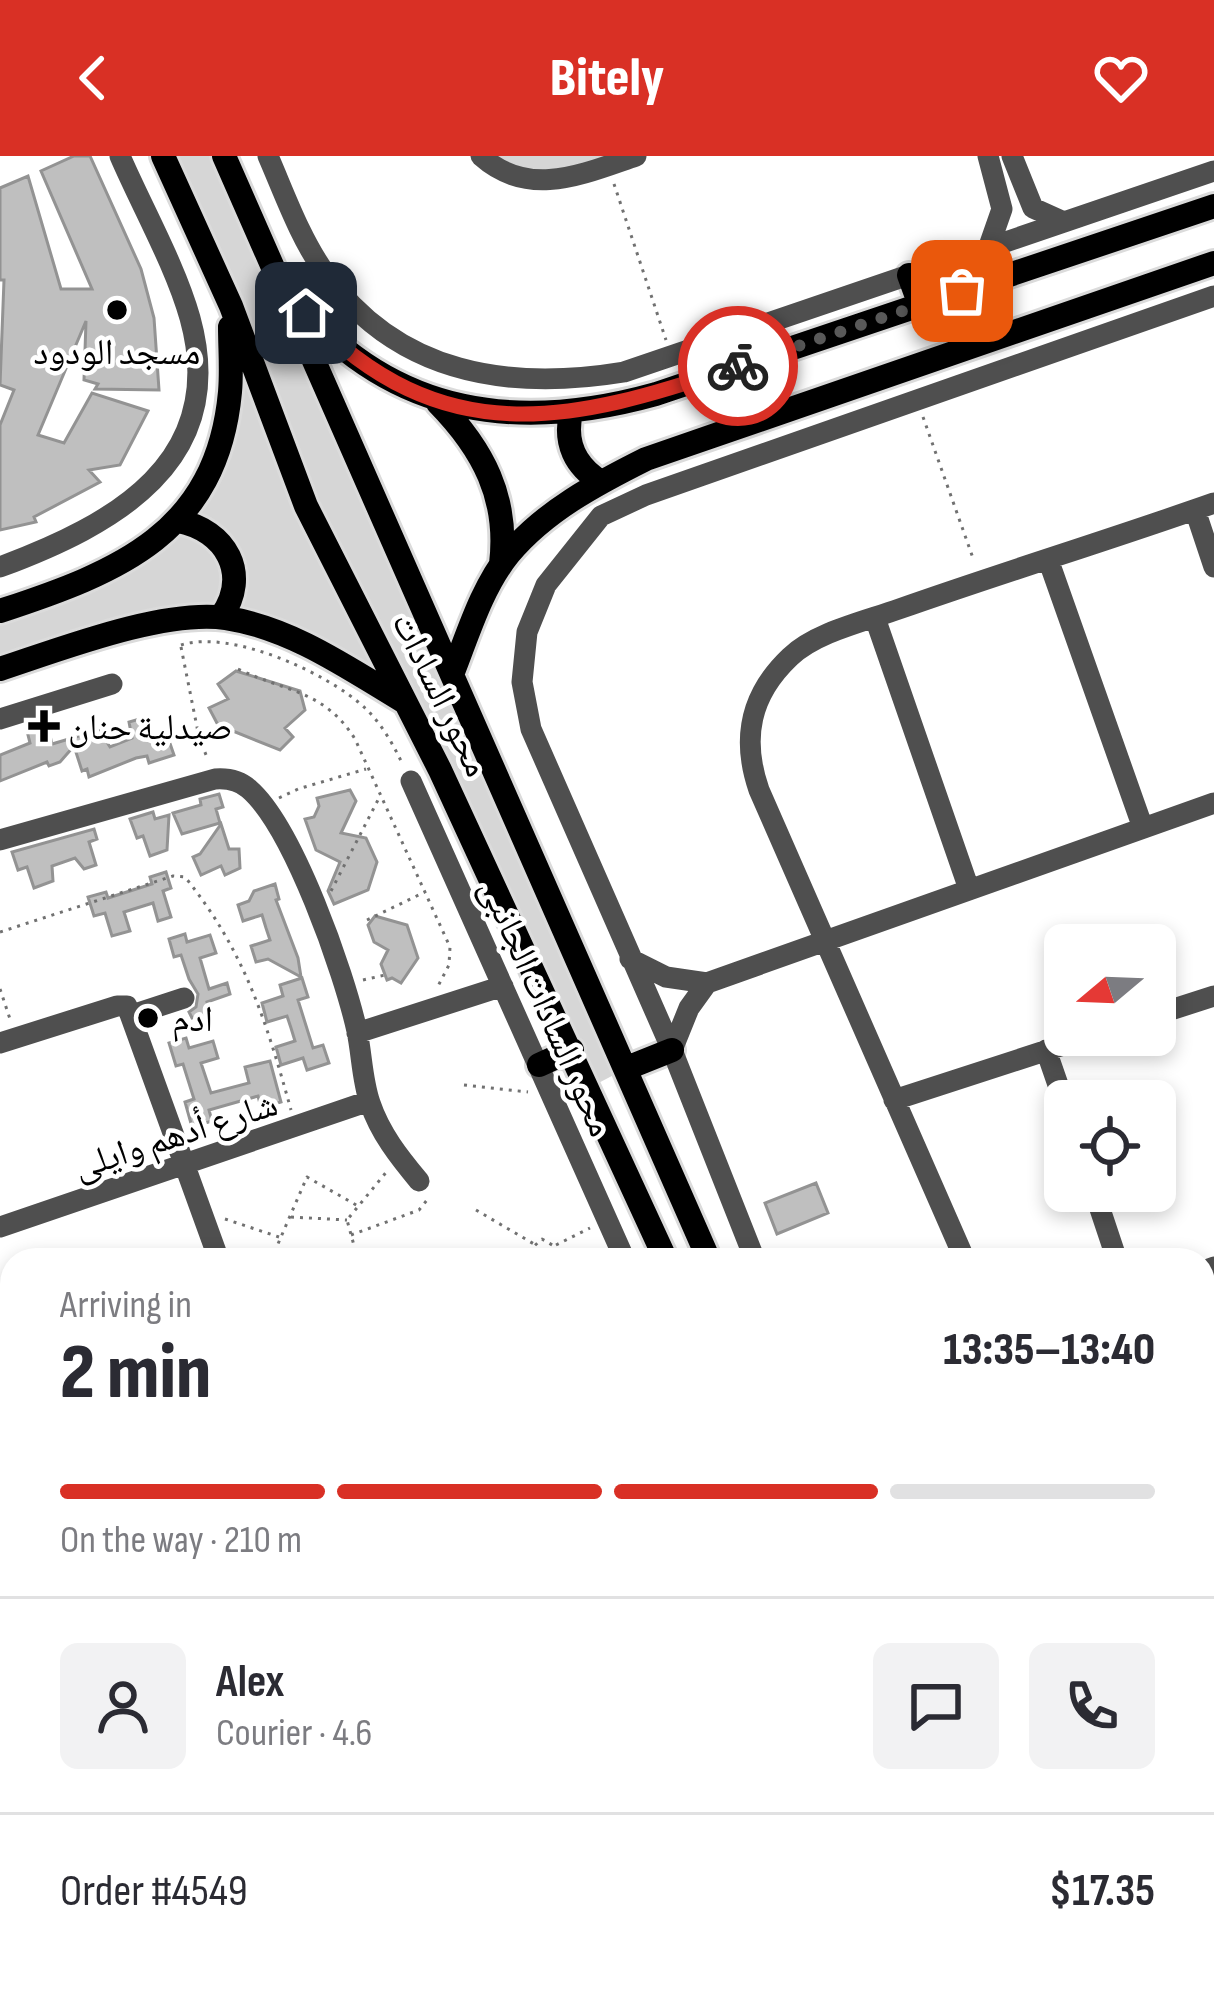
<!DOCTYPE html>
<meta charset="utf-8">
<style>
:root{--surface:#fff;--page:#f2f2f3;--text:#2b2b33;--muted:#7c7c81;--line:#e1e1e2;--accent:#d93025}
body{margin:0;font-family:"Sofia Sans Condensed","Noto Naskh Arabic",sans-serif;background:var(--page);color:var(--text);height:100vh;display:flex;flex-direction:column;font-size:45px;white-space:nowrap}
*{box-sizing:border-box;margin:0}
p{font-size:39px;color:var(--muted)}
.icon{flex:none;width:66px;height:66px;fill:none;stroke:currentColor;stroke-width:2;stroke-linecap:round;stroke-linejoin:round}
.map{position:relative;flex:1;overflow:hidden}
.panel{position:absolute;left:0px;top:1092px;width:1215px;height:747px;display:flex;flex-direction:column;background:var(--surface);border-radius:36px 36px 0 0;box-shadow:0 6px 18px #0003}
.panel>*{flex:none}
.needle{width:78px;rotate:251deg}
.fabs{position:absolute;left:1044px;top:768px;display:grid;gap:24px}
.fabs a{display:grid;place-items:center;width:132px;height:132px;border-radius:18px;background:var(--surface);box-shadow:0 6px 18px #0003;font-size:60px}
.pin{position:absolute;display:grid;place-items:center;width:102px;height:102px;color:#fff;margin:-51px;border-radius:24px;box-shadow:0 6px 18px #0006}
.courier{position:absolute;display:grid;place-items:center;width:120px;height:120px;margin:-60px;border:9px solid #d93025;border-radius:50%;background:#fff;color:#222;box-shadow:0 3px 15px #0007}
.summary em{font-style:normal;font-weight:800}
.summary div{display:flex;flex-direction:column-reverse}
.summary{display:flex;align-items:center;justify-content:space-between;height:204px;padding:0 60px}
h1{font-size:78px;font-weight:800;line-height:90px}
.bar{display:grid;grid-template-columns:repeat(4,1fr);gap:18px 12px;align-content:center;height:144px;padding:0 60px}
.bar i{height:15px;border-radius:9px;background:var(--line)}
.bar .on{background:var(--accent)}
.bar p{grid-column:span 4}
.line{display:flex;align-items:center;gap:30px;padding:0 60px;border-top:3px solid var(--line)}
.line div{flex:1}
.round{display:grid;place-items:center;flex:none;width:126px;height:126px;border-radius:18px;background:var(--page)}
header{display:flex;justify-content:space-between;align-items:center;height:156px;padding:0 60px;background:var(--accent);color:#fff;font-size:54px;font-weight:800}
.map>svg:first-child{display:block}
.green{fill:#d6d6d6}
.building{fill:#bfbfbf;stroke:#939393;stroke-width:3}
.lines{fill:none;stroke-linecap:round;stroke-linejoin:round}
.major-casing{stroke:#dbdbdb;stroke-width:30}
.path{stroke:#717171;stroke-width:3;stroke-dasharray:3 6;stroke-linecap:butt}
.minor{stroke:#4f4f4f;stroke-width:21}
.major{stroke:#000;stroke-width:24}
.done{stroke:#595959;stroke-width:12;stroke-dasharray:0 21.6}
.route{stroke:#d93025;stroke-width:15}
.poi-dot{fill:#000;stroke:#fff;stroke-width:4.5}
.labels{text-anchor:middle;stroke-width:9;stroke-linejoin:round;paint-order:stroke}
.poi-label{font-size:36px;fill:#000;stroke:#fff;text-anchor:start}
.street-label{font-size:36px;fill:#000;stroke:#fff}
</style>
<header><svg class="icon" aria-label="back" viewBox="0 0 24 24"><path d="M15 5l-7 7 7 7"/></svg>Bitely<svg class="icon" aria-label="heart" viewBox="0 0 24 24"><path d="M12 20l-8-8c-3-5 5-10 8-4 3-6 11-1 8 4z"/></svg></header>
<div class="map">
<svg width="1214" height="1838" viewBox="0 0 1214 1838">
<rect width="100%" height="100%" fill="#fff"/>
<!-- green -->
<path class="green" d="M163 0H224L627 912 589 932 405 546 221 461 0 513V455L108 414 205 322 231 150Z
M484 0H636L547 26Z"/>
<!-- building -->
<path class="building" d="M74 0H90L141 113 154 162 159 234 95 233 98 228 84 224 86 165 38 279 64 287 92 237 148 255 120 309 89 314 100 326 34 361 36 366 0 374V269L14 234 0 229 4 124H0V32L28 20 61 133H92L41 15Z
M236 515 300 535 305 554 285 572 293 581 280 594 218 569 209 552 228 543 218 528Z
M146 561 152 581 166 576 174 599 149 607 147 600 136 602 89 621 87 613 82 615 74 590 60 606 49 610 47 606 0 625V599L30 587 26 571 47 566 52 588 99 574 110 591 132 582 129 566Z
M350 634 356 645 341 677 366 682 377 706 368 734 334 748 328 735 340 706 316 694 305 663 314 661 319 650 317 642Z
M219 638 223 651 216 653 220 667 182 678 173 657 201 649 200 643Z
M153 656 155 663 169 659 167 694 150 700 143 680 137 682 130 663Z
M221 668 229 693H239L240 712 225 719 221 710 201 719 193 701 200 698Z
M94 673 97 683 89 686 96 709 84 713 75 702 52 710 53 725 34 732 27 711 18 714 12 696Z
M166 716 171 732 163 735 171 761 158 765 153 747 124 756 130 775 112 780 105 757 94 760 88 741 106 736 108 742 152 728 150 721Z
M275 728 279 743 276 744 298 802 301 821 268 803 256 806 251 790 270 784 266 772 262 759 243 765 238 749 249 745 254 735Z
M375 760 407 769 418 802 401 827 392 822 387 824 381 808 388 794 374 786 368 769Z
M185 778 187 786 210 779 216 797 200 802 209 833 227 827 230 838 207 846 210 857 192 862 189 856 196 851 198 838 189 823 181 799 174 801 169 783Z
M302 822 308 841 298 844 313 892 323 889 329 907 307 914 303 902 281 909 276 891 295 885 291 872 287 860 267 866 262 847 283 840 280 829Z
M186 882 189 892 213 885 218 902 201 907 211 937 249 927 245 911 270 905 281 946 261 952 258 940 209 954 212 965 192 971 185 946 194 943 183 908 176 910 169 887Z
M816 1027 828 1057 777 1078 765 1047Z
M12 1485V1537L0 1538V1486Z"/>
<g class="lines">
<defs>
<path id="major" d="M163 0 231 150 306 350 440 614 666 1104
M224 0 709 1104
M909 119 920 149
M299 149C396 261 520 276 656 238L1214 50
M438 247C483 293 509 342 501 408
M571 257C564 287 575 310 601 326
M178 365C226 374 251 418 221 461
M0 455C119 416 217 377 230 236 232 214 230 192 230 171
M0 513C61 493 164 453 226 462 291 472 348 512 403 545
M453 516C468 478 482 431 509 398 545 355 596 328 646 303L1214 107
M539 909 572 894
M627 912 672 894
M986 1827 990 1838
M1026 1827 1031 1838"/>
</defs>
<!-- major casing -->
<use href="#major" class="major-casing"/>
<!-- path -->
<path class="path" d="M614 28 666 184
M923 261 974 405
M181 489C231 473 328 517 365 552 381 567 393 588 402 607
M181 491 199 581 208 604
M238 513C286 536 324 534 355 583L450 791 449 809 437 832
M279 642 298 633 366 613
M331 735 379 642
M367 764 425 736
M0 776 173 720 185 721C244 794 266 864 291 954
M363 824 385 819
M0 833 10 863
M464 929 528 936
M476 1054 534 1088
M291 1061 347 1064
M225 1063 279 1081
M351 1079 419 1054 427 1044
M556 1089 590 1072
M271 1104 307 1021 358 1050
M358 1104 347 1064 388 1014
M539 1104 532 1092 542 1083 554 1090 549 1104
M0 1557 12 1556
M0 1582 12 1581
M1203 1772 1214 1768
M538 1827 539 1838
M887 1838 894 1827"/>
<!-- minor -->
<path class="minor" d="M268 0C285 39 300 82 325 117 398 219 509 235 624 216L1214 15
M481 0C529 43 583 18 636 0
M988 0 1002 53 988 93
M1012 0 1033 52 1064 66
M1195 354 1214 411
M1048 403 1143 672
M0 411C113 369 230 306 190 162 175 109 142 51 120 0
M875 462 969 733
M0 563 112 528
M411 625 625 1104
M0 684 215 623C228 622 239 624 249 633 293 671 344 816 357 875 362 899 362 924 370 947 380 977 399 1001 419 1025
M630 803 666 821 707 827 1214 647
M132 859 184 842
M1155 859 1214 840
M357 877 503 830
M0 887 117 850H127L219 1104
M672 894 689 852 707 827
M1046 894 1065 949
M894 944 1094 879
M1094 1035 1117 1104
M0 1071 369 945
M755 1104 672 894 531 573 522 526 527 476 546 429 601 360 646 339 1214 140
M965 1104 759 634C741 582 750 539 790 501 816 476 866 465 899 453 1004 416 1109 384 1214 347
M1203 1115 1214 1111
M0 1188 12 1187
M0 1208 12 1207
M0 1263 12 1273
M1203 1309 1214 1305
M1203 1338 1214 1334
M0 1456 12 1455
M1203 1543 1214 1539
M1203 1640 1214 1664
M10 1672H12
M256 1827V1838
M396 1827 397 1838
M419 1827 420 1838
M784 1827 790 1838
M943 1827 948 1838
M1071 1827 1076 1838"/>
<!-- major -->
<use href="#major" class="major"/>
</g>
<g class="lines">
<!-- done -->
<path class="done" d="M738 210 962 135"/>
<!-- route -->
<path class="route" d="M306 157C442 298 572 267 738 210"/>
</g>
<!-- markers -->
<g class="poi-dot">
<circle cx="117" cy="154" r="12"/>
<path d="M38 552h12v12h12v12h-12v12h-12v-12h-12v-12h12z"/>
<circle cx="148" cy="862" r="12"/>
</g>
<g class="labels">
<!-- poi labels -->
<g class="poi-label">
<text x="117" y="208" text-anchor="middle">مسجد الودود</text>
<text x="68" y="583">صيدلية حنان</text>
<text x="172" y="875">ادم</text>
</g>
<!-- street labels -->
<g class="street-label">
<text transform="translate(442 538) rotate(64)" y="13">محور السادات</text>
<text transform="translate(548 851) rotate(66)" y="13">محور السادات الجانبى</text>
<text transform="translate(175 978) rotate(-18)" y="13">شارع أدهم وايلى</text>
</g>
</g>
</svg>
<div class="fabs">
<a><svg class="needle" viewBox="-14 -14 28 28"><path d="M0-13l5 13h-10z" fill="#e53935"/><path d="M0 13l5-13h-10z" fill="#7c7c81"/></svg></a>
<a><svg class="icon" aria-label="locate" viewBox="0 0 24 24"><circle cx="12" cy="12" r="6"/><path d="M12 2v4M12 18v4M2 12h4M18 12h4"/></svg></a>
</div>
<div class="pin" style="left:962px;top:135px;background:#ea580c"><svg class="icon" aria-label="bag" viewBox="0 0 24 24"><path d="M5 8h14l-1 12H6zM9 8a3 3 0 0 1 6 0"/></svg></div>
<div class="pin" style="left:306px;top:157px;background:#1f2937"><svg class="icon" aria-label="home" viewBox="0 0 24 24"><path d="M3 11l9-7 9 7M6 9v11h12V9"/></svg></div>
<div class="courier" style="left:738px;top:210px"><svg class="icon" aria-label="bike" viewBox="0 0 24 24"><circle cx="6" cy="16" r="4"/><circle cx="18" cy="16" r="4"/><path d="M6 16l4-8h5l3 8M10 8l3 8H6M13 5h3"/></svg></div>
<section class="panel">
<div class="summary"><div><h1>2 min</h1><p>Arriving in</p></div><em>13:35–13:40</em></div>
<div class="bar"><i class="on"></i><i class="on"></i><i class="on"></i><i></i><p>On the way · 210 m</p></div>
<div class="line" style="height:216px"><a class="round"><svg class="icon" aria-label="person" viewBox="0 0 24 24"><circle cx="12" cy="8" r="4"/><path d="M4 21q1-7 8-7t8 7"/></svg></a><div><b>Alex</b><p>Courier · 4.6</p></div><a class="round"><svg class="icon" aria-label="chat" viewBox="0 0 24 24"><path d="M4 5h16v11H9l-5 4z"/></svg></a><a class="round"><svg class="icon" aria-label="phone" viewBox="0 0 24 24"><path d="M5 4h4l2 5-3 2q2 4 5 5l2-3 5 2v4C11 20 4 13 5 4z"/></svg></a></div>
<div class="line" style="height:156px"><div>Order #4549</div><b>$17.35</b></div>
</section>
</div>
